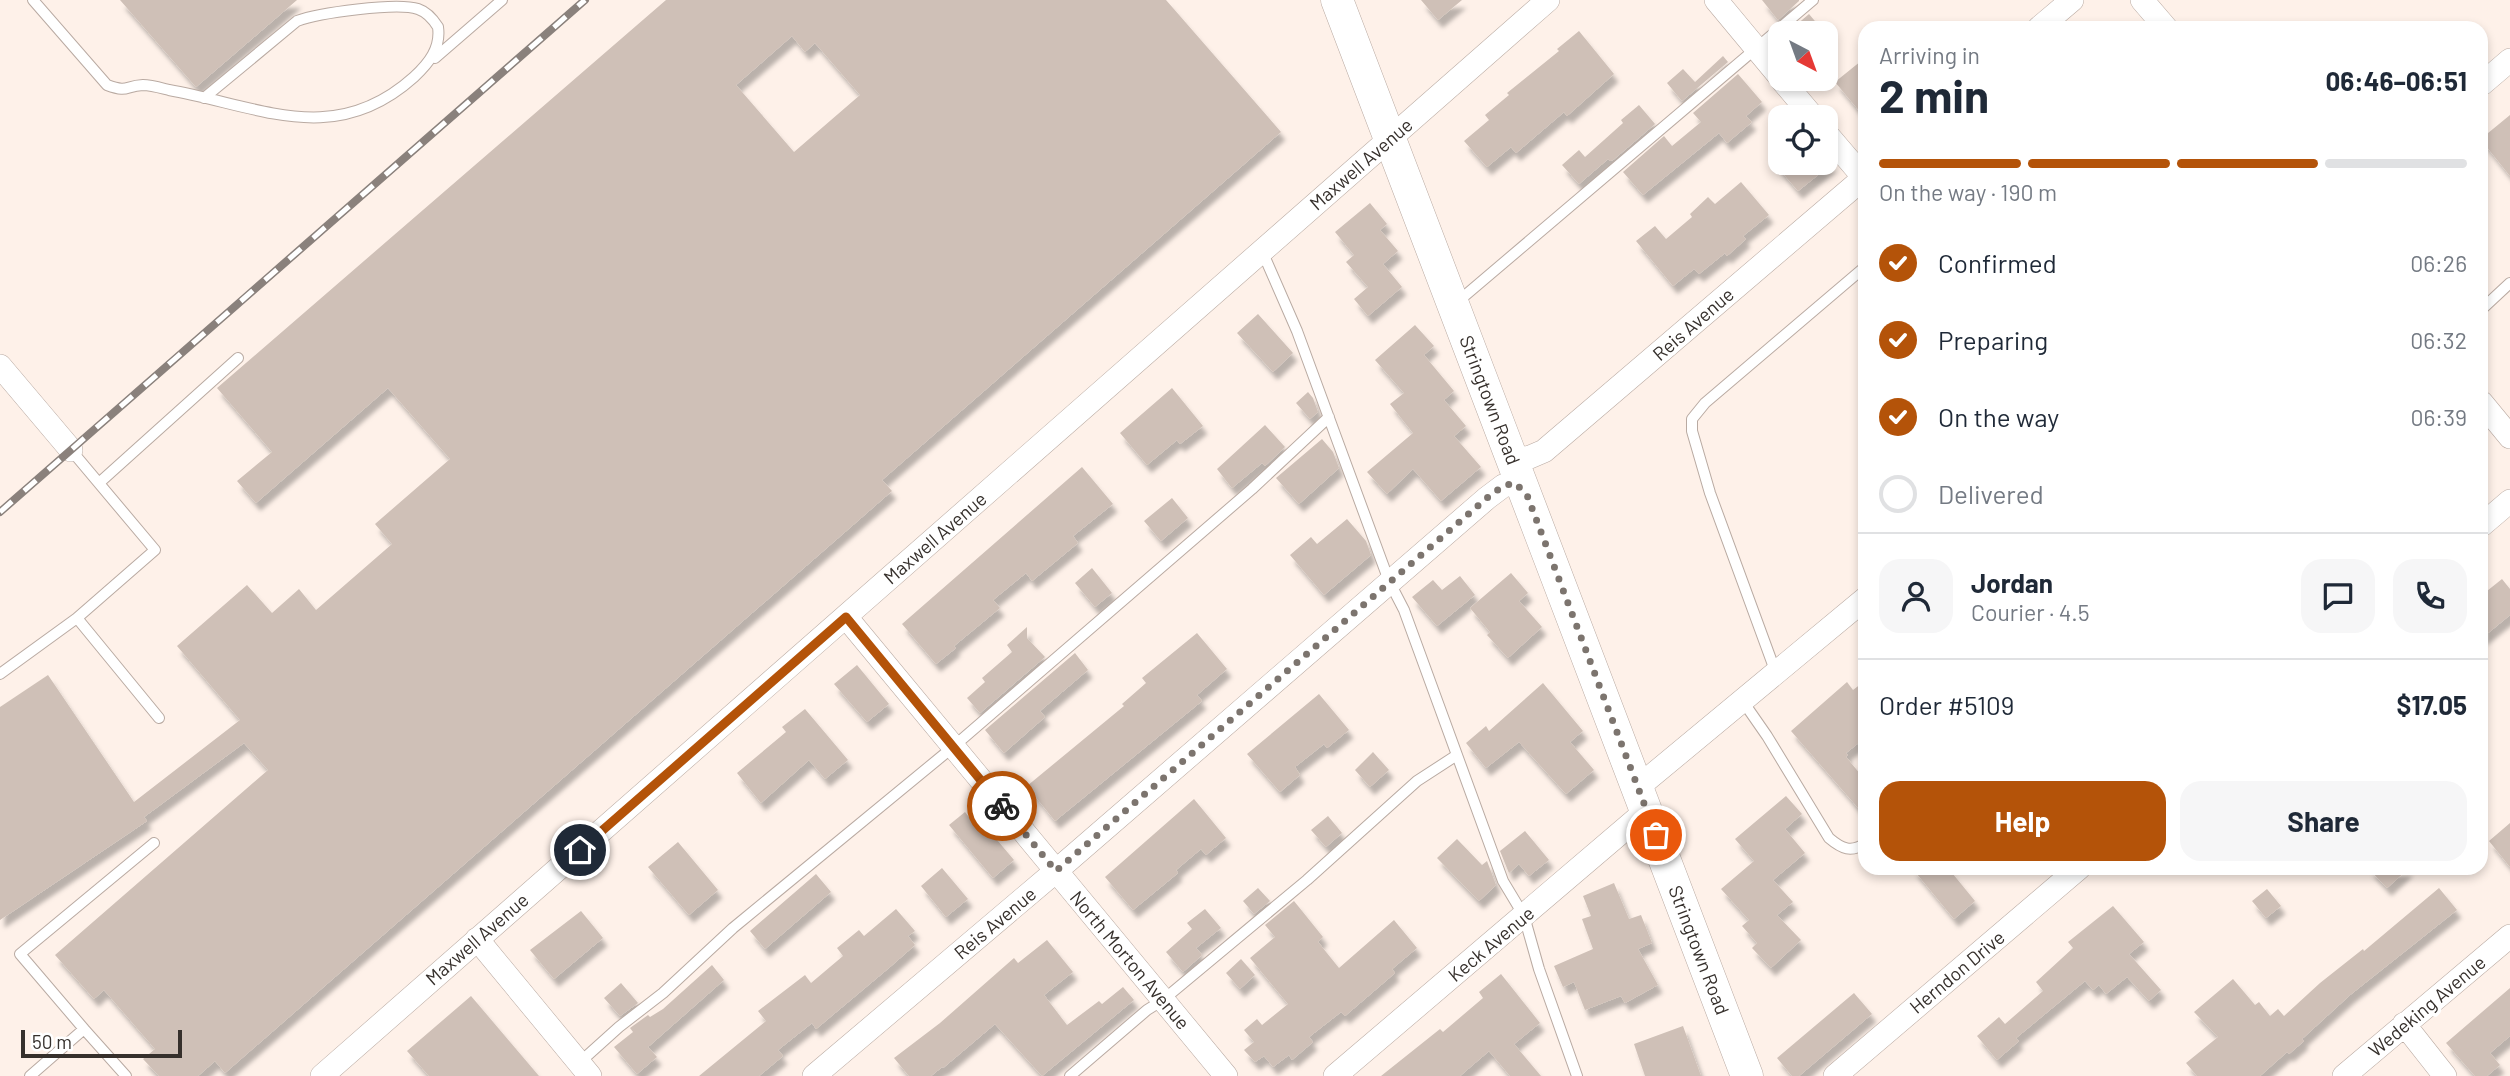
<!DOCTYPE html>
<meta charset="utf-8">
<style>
:root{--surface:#fff;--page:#f6f6f7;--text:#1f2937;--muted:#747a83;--line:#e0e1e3;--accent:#b45309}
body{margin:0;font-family:Barlow,sans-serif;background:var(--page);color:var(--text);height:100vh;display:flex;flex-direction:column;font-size:26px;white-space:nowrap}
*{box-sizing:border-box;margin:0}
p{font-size:23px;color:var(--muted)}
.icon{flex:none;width:38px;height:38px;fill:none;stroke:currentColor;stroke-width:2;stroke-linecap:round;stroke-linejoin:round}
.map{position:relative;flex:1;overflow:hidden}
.sheet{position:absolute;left:1858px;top:21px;width:630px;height:854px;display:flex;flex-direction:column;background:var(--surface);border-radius:21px;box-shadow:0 4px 10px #0003}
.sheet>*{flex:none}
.needle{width:46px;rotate:139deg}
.fabs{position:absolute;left:1768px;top:21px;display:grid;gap:14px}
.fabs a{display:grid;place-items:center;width:70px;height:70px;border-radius:14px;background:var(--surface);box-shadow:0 4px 10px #0003;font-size:35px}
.scale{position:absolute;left:21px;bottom:18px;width:161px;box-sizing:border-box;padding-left:7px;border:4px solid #36302c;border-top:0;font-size:19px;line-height:24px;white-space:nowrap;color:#36302c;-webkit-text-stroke:5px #fff;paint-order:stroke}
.pin{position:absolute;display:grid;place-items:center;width:60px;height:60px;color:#fff;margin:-30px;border:4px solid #fff;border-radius:50%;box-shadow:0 2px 7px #0007}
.courier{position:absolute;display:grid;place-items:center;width:70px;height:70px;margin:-35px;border:5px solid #b45309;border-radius:50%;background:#fff;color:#222;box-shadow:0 2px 9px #0007}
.overview em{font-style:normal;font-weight:700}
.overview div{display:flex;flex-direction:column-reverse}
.overview{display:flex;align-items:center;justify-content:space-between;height:119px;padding:0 21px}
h1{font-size:46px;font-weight:700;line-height:52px}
.bar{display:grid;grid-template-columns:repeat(4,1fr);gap:10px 7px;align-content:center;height:84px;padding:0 21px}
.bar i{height:9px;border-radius:5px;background:var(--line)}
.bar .active{background:var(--accent)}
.bar p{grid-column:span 4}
.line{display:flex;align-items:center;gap:18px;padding:0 21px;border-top:2px solid var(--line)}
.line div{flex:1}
.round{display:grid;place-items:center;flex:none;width:74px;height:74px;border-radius:21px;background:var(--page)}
ol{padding:0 21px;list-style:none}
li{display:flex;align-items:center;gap:21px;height:77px}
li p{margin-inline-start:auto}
li .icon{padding:7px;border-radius:50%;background:var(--accent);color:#fff;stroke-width:4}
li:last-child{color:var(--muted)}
li i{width:38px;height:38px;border:4px solid var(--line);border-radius:50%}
.cta{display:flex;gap:14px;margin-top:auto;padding:14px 21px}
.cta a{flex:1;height:80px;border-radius:21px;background:var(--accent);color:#fff;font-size:28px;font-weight:700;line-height:80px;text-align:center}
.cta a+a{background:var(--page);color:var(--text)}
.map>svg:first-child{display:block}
.building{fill:#cfc0b7;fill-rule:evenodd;filter:url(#shadow)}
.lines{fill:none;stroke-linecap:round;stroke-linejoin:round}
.service-casing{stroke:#b9aaa2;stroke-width:12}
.minor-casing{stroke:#b9aaa2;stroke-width:24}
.secondary-casing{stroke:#b9aaa2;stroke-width:33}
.service{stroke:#fff;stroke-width:10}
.minor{stroke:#fff;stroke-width:23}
.secondary{stroke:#fff;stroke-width:32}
.rail-casing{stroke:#8a817c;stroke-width:8}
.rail{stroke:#fff;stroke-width:5;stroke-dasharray:16;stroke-linecap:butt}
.done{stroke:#7c746e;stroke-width:7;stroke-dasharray:0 12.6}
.route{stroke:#b45309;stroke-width:9}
.labels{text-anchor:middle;stroke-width:7;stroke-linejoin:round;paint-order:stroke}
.street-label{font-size:19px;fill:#36302c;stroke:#fff}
</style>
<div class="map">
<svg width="2510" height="1076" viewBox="0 0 2510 1076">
<defs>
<filter id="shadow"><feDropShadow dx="4.5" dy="8" stdDeviation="2" flood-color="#0004"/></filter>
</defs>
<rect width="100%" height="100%" fill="#fef1e9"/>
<!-- building -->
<path class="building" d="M120 0H297L196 87Z
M666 0H1166L1281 132 882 480 892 491 225 1073 215 1061 198 1076H159L143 1059 155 1049 104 990 94 999 55 955 268 770 244 743 144 817 147 821 0 920V707L48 675 134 802 240 720 177 646 247 585 272 613 299 589 316 610 392 544 375 524 450 459 388 388 256 503 237 481 272 452 217 388ZM792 36 805 52 815 43 860 95 794 152 736 85Z
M1421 0H1462L1438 20Z
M1762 0H1799V1L1778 20Z
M1809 14 1825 33H1789L1788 32Z
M1579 31 1614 74 1567 116 1564 112 1516 153 1511 147 1487 167 1464 141 1489 120 1485 115 1509 95 1507 93 1559 51 1557 49Z
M1723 56 1728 62 1682 101 1667 83 1683 69 1695 82Z
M1866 57V119L1835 82Z
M1738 74 1762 102 1746 116 1752 122 1727 143 1719 133 1643 195 1623 172 1664 136 1672 146 1701 122 1693 113Z
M1639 105 1655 124 1613 160 1610 161 1608 159 1579 184 1562 165 1579 150 1585 157 1623 123 1621 120Z
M2510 115V176L2482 141V138Z
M1774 163H1833L1798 191Z
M1741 182 1769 215 1743 236 1746 239 1727 256 1725 253 1699 274 1694 269 1673 286 1636 241 1655 226 1666 239 1692 217 1690 214 1708 197 1715 204Z
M1370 203 1387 224 1380 230 1398 251 1383 264 1402 287 1368 316 1354 299 1368 287 1346 262 1354 255 1335 232Z
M1258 314 1293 353 1273 372 1237 333Z
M1415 325 1434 346 1424 355 1454 391 1444 400 1466 426 1454 436 1481 467 1441 501 1413 469 1387 494 1367 472 1413 433 1390 404 1404 393 1375 360Z
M1172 388 1203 426 1180 444 1177 440 1147 465 1120 433Z
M1308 392 1313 398 1318 412 1310 419 1296 403Z
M1265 425 1285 447 1265 466 1262 463 1232 488 1217 469Z
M1322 439 1333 452 1339 468 1299 504 1276 478Z
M1082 467 1113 504 1073 536 1078 543 1032 581 1026 573 993 600 1000 608 954 646 956 648 936 664 902 624Z
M1172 498 1188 518 1161 541 1144 521Z
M1347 519 1366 541 1371 555 1324 595 1290 555 1311 537 1317 544Z
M1092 568 1112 593 1095 607 1075 583Z
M1511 573 1528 593 1519 601 1542 627 1508 658 1487 635 1490 632 1470 608Z
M1460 576 1475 595 1437 626 1412 597 1433 580 1442 590Z
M2502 579 2510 589V615L2482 638V595Z
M1027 627V638L1045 657 980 713 967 698 985 682 982 678 1012 652 1007 645Z
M1197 633 1227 669 1197 695 1202 701 1055 821 1027 786 1124 706 1122 704 1146 683 1142 678Z
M1075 653 1088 670 1040 711 1045 717 1004 753 985 730Z
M857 665 889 704 867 722 834 684Z
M1866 680V737L1846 753 1848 755 1846 757 1866 781V817L1791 731 1847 682 1853 690Z
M1543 683 1583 731 1570 742 1594 770 1566 794 1519 742 1486 768 1466 743 1486 726 1489 731Z
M1319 694 1349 730 1327 748 1324 744 1295 767 1300 775 1280 792 1247 754Z
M805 709 848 760 825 779 809 760 761 803 737 773 786 732 782 727Z
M1373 752 1389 770 1370 787 1355 770Z
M1786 796 1802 814 1785 829 1805 853 1773 880 1793 902 1777 915 1801 940 1771 968 1752 948 1757 943 1742 926 1749 920 1721 889 1754 861 1735 839Z
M1194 799 1226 838 1206 855 1201 849 1176 870 1178 873 1133 910 1105 877Z
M965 812 975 825 981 821 1014 860 993 878 949 825Z
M1328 816 1342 833 1326 847 1311 830Z
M2510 823V867L2489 841Z
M1525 831 1549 860 1529 876 1519 864 1509 873 1500 851Z
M1457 839 1482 865 1487 861 1496 885 1479 901 1437 858Z
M678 842 718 890 689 915 648 867Z
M942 868 968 899 946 917 921 886Z
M1912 868H1948L1975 901 1954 919Z
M2368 868H2409L2387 888Z
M816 874 831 892 765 949 750 931Z
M1614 883 1629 919 1641 915 1652 943 1638 949 1658 985 1625 1003 1621 996 1585 1010 1574 982 1563 987 1554 966 1593 949 1582 919 1591 916 1583 896Z
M1258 888 1270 901 1254 914 1243 901Z
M2439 888 2457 910 2350 995 2302 1039 2304 1041 2289 1054 2287 1052 2260 1076H2197L2186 1063 2218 1037 2194 1012 2233 979 2255 1005 2259 1002 2270 1016 2278 1009 2284 1016 2320 983 2363 949 2364 951Z
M2267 889 2281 906 2266 918 2252 901Z
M1294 901 1323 937 1318 942 1339 968 1394 920 1417 948 1392 969 1395 973 1345 1016 1341 1012 1309 1037 1313 1042 1292 1060 1289 1055 1273 1067 1264 1056 1255 1062 1244 1050 1254 1042 1244 1030 1257 1019 1262 1025 1288 1004 1250 958 1275 937 1265 925Z
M2113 906 2144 942 2129 954 2161 990 2149 1001 2127 977 2106 994 2099 985 2093 990 2085 981 2016 1038 2019 1041 1997 1060 1977 1036 1999 1017 2005 1024 2043 991 2036 982 2073 948 2068 942Z
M896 909 915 931 908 936 915 945 890 967 816 1029 812 1023 778 1050 783 1056 759 1076H699L766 1021 758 1011 805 975 811 983 843 956 837 948 859 930 864 936Z
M1205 909 1221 928 1196 948 1202 955 1183 972 1166 952 1192 929 1187 923Z
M581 911 603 938 554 979 530 950Z
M1047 940 1073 972 1044 995 1067 1025 1099 1001 1102 1004 1123 987 1134 1000 1042 1076 995 1024 943 1068 942 1067 931 1076H909L894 1058 940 1023 1014 958 1018 963Z
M1241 959 1255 975 1240 989 1226 973Z
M712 965 724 980 648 1047 657 1057 637 1074 614 1047 633 1032 630 1028 648 1015 650 1017 663 1009Z
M1501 974 1540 1023 1514 1044 1541 1076H1510L1489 1051 1460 1076H1381L1440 1029 1443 1032 1483 998 1479 992Z
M621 983 638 1003 620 1016 604 998Z
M2510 988V1036L2490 1053 2500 1065 2487 1076H2475L2446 1043Z
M1854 993 1872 1014 1799 1076H1792L1777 1058Z
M471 996 539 1076H429L407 1051Z
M1683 1026 1701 1076H1645L1634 1044Z"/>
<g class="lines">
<defs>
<path id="service" d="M33 0 107 85C129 93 124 86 143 85 151 85 161 88 169 90 259 106 334 149 414 77 429 63 441 48 438 27 433 19 427 12 418 9 397 2 318 13 297 21L204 98
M435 58 502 0
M1262 251 1297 331 1389 581 1404 610 1503 881 1524 916 1539 969 1577 1076
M1455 304 1813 0
M2482 309 2510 283
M71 450 155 550 77 618
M99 483 238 358
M1776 673 1710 493 1692 431V419L1705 403 1866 266
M0 674 77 618 159 718
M1742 700 1767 736 1829 838C1842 849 1851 853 1866 843
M84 1029 20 954 154 843
M579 1063 619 1027 663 993 733 928 953 747 1252 489 1329 417
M30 1076 84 1029 126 1076
M1070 1076 1147 1010 1163 1000 1307 880 1417 781 1457 755"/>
<path id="minor" d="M1716 0 1780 77
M2142 0 2166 28
M2039 28 2072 0
M1781 79 1813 117
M2482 84 2510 60
M1825 132 1866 180
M0 366 71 450
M2482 403 2510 437
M1514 460 1530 457 1544 451 1866 176
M2482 525 2510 501
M846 617 1226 1076
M1637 788 1866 598
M477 939 590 1076
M2404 1024 2445 1076
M322 1076 1548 0
M814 1076 1056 871 1487 498 1503 486 1515 483 1527 495
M1335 1076 1646 811
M1835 1076 2079 868
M2344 1076 2510 936"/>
<path id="secondary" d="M1337 0 1747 1076"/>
</defs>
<!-- service casing -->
<use href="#service" class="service-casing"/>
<!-- minor casing -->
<use href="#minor" class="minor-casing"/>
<!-- secondary casing -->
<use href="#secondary" class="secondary-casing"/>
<!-- service -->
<use href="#service" class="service"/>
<!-- minor -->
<use href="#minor" class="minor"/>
<!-- secondary -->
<use href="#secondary" class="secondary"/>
<defs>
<path id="rail" d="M0 512 585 0"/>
</defs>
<!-- rail casing -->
<use href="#rail" class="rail-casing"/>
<!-- rail -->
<use href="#rail" class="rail"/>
</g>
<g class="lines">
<!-- done -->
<path class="done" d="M1002 806 1056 871 1487 498 1503 486 1515 483 1527 495 1656 835"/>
<!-- route -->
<path class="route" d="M580 850 846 617 1002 806"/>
</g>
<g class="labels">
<!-- street labels -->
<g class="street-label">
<text transform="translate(1361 164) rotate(-41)" y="7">Maxwell Avenue</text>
<text transform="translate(1693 324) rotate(-41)" y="7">Reis Avenue</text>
<text transform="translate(1490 400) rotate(69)" y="7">Stringtown Road</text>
<text transform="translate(935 538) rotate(-41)" y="7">Maxwell Avenue</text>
<text transform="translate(995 923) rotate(-40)" y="7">Reis Avenue</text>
<text transform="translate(477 939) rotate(-41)" y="7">Maxwell Avenue</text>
<text transform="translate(1491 944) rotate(-40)" y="7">Keck Avenue</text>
<text transform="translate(1699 950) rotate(69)" y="7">Stringtown Road</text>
<text transform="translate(1130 960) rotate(50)" y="7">North Morton Avenue</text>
<text transform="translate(1957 972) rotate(-40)" y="7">Herndon Drive</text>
<text transform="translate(2427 1006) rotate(-40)" y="7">Wedeking Avenue</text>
</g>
</g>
</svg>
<div class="fabs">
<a><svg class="needle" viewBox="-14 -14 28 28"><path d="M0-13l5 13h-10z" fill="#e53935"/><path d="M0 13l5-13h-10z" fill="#747a83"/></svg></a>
<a><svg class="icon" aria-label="locate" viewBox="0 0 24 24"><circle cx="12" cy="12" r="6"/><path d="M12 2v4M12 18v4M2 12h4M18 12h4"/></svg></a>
</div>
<div class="scale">50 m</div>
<div class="pin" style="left:1656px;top:835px;background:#ea580c"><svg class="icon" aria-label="bag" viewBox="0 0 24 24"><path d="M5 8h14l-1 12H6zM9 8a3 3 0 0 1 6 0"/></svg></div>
<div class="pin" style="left:580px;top:850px;background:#1f2937"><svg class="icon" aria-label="home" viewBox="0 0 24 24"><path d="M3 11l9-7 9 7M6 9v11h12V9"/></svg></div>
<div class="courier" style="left:1002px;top:806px"><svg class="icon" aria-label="bike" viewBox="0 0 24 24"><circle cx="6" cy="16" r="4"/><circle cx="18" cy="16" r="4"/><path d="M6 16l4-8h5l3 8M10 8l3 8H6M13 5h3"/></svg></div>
<section class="sheet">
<div class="overview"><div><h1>2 min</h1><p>Arriving in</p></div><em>06:46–06:51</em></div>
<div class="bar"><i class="active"></i><i class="active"></i><i class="active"></i><i></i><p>On the way · 190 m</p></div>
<ol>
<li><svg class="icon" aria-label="check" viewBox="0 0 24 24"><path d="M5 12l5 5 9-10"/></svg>Confirmed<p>06:26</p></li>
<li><svg class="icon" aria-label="check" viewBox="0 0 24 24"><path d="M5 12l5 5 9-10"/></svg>Preparing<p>06:32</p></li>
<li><svg class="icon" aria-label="check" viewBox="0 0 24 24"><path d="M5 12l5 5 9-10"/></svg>On the way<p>06:39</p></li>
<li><i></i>Delivered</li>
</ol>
<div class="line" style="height:126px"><a class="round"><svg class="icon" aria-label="person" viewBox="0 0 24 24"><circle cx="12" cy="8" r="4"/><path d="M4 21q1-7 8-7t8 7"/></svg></a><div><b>Jordan</b><p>Courier · 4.5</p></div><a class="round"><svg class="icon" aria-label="chat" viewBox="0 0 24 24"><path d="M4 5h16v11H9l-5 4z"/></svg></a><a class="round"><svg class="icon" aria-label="phone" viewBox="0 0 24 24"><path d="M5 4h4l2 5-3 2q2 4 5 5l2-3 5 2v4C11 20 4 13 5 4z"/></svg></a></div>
<div class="line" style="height:91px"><div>Order #5109</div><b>$17.05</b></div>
<div class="cta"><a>Help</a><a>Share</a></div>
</section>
</div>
